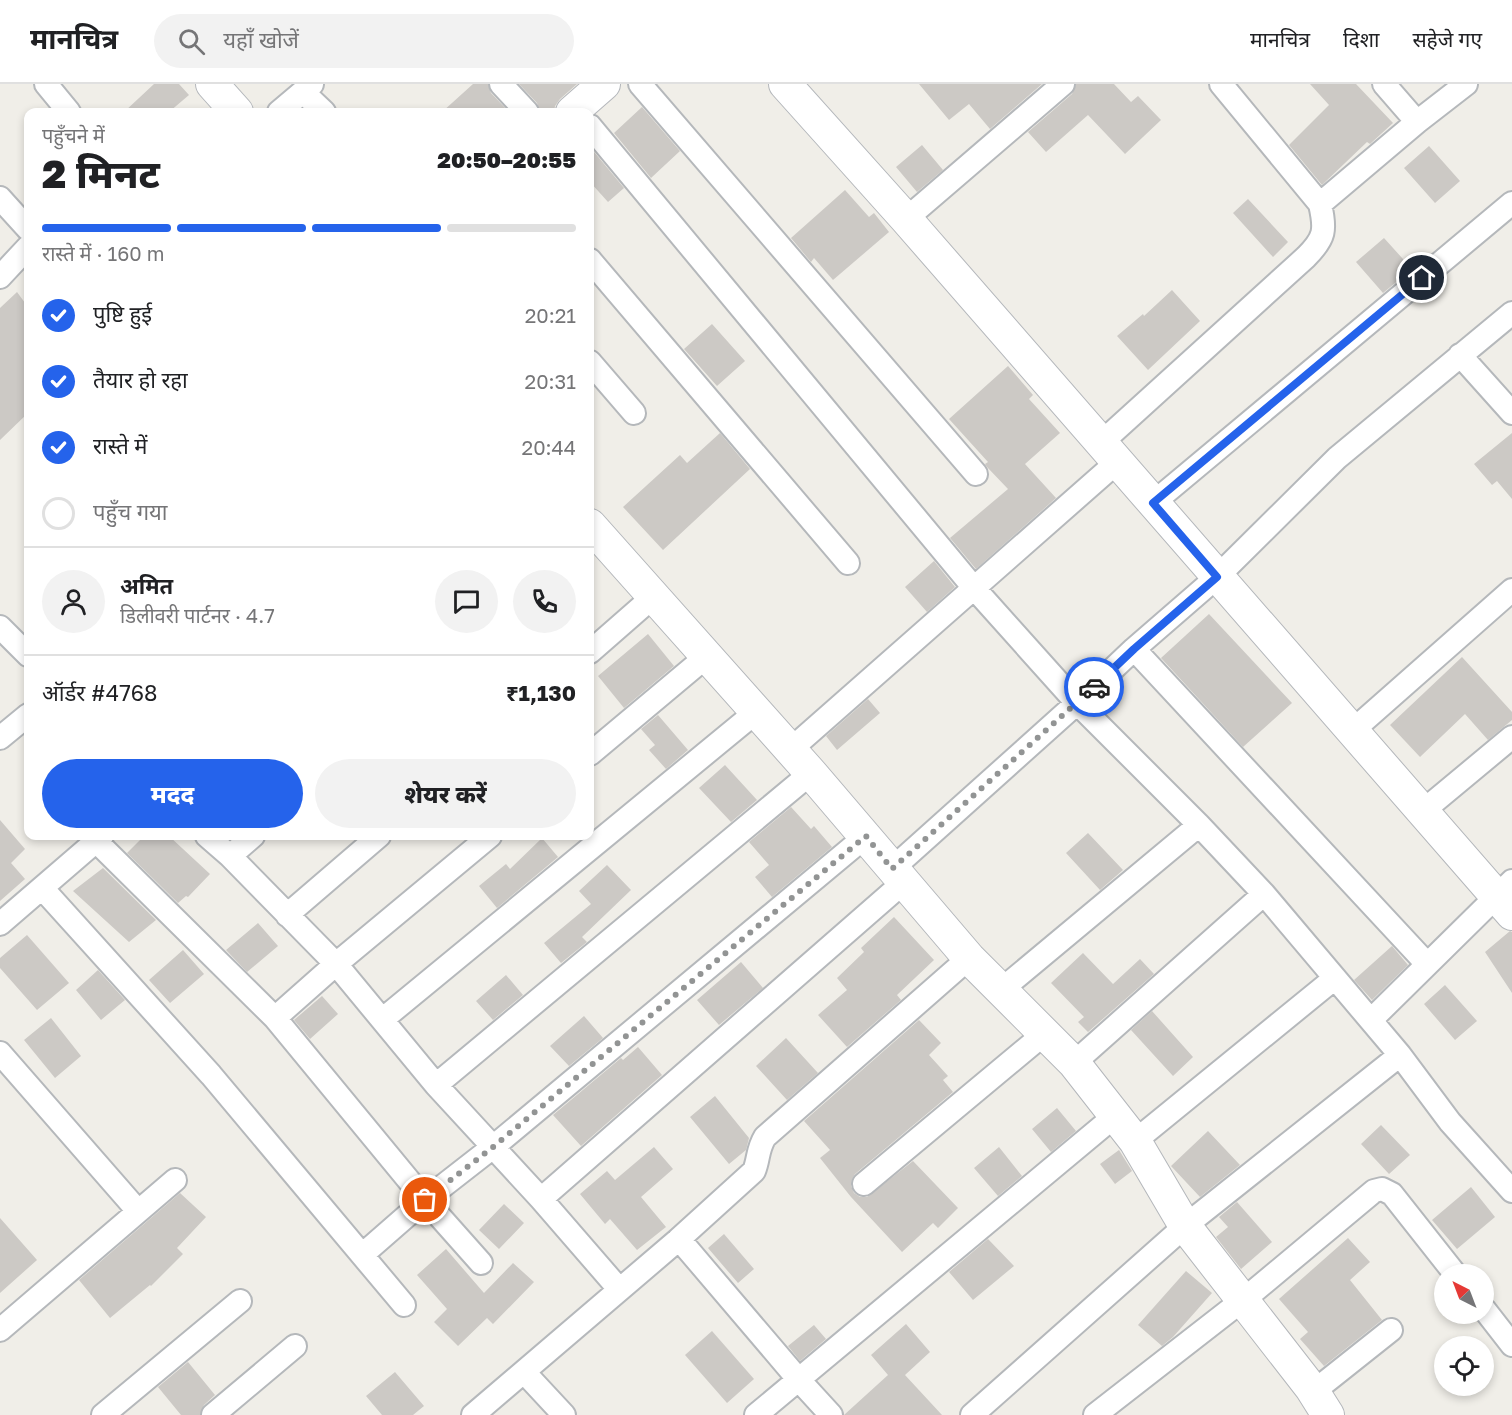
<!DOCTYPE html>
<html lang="hi">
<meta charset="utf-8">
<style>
:root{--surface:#fff;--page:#f2f2f2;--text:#202124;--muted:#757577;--line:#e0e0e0;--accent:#2563eb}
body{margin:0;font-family:"Golos Text","Noto Sans Devanagari",sans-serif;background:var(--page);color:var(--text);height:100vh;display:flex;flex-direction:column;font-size:22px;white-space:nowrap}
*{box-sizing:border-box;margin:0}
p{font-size:20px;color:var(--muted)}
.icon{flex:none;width:33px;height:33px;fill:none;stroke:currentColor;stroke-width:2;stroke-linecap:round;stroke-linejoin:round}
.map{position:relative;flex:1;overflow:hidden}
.drawer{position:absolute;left:24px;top:24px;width:570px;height:732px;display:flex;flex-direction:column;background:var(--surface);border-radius:12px;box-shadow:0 3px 9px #0003}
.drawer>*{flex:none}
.needle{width:39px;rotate:318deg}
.tools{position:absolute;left:1434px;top:1180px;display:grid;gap:12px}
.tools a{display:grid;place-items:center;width:60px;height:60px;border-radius:50%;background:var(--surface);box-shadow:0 3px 9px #0003;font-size:30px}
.pin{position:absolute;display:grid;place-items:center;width:51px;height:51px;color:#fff;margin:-26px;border:3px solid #fff;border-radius:50%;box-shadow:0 2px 6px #0007}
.courier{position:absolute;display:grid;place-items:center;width:60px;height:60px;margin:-30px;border:4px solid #2563eb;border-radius:50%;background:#fff;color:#222;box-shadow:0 2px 8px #0007}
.overview em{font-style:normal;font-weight:800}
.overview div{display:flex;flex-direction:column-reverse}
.overview{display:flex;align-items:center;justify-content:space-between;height:102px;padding:0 18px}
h1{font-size:39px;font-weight:800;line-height:45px}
.bar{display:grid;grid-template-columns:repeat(4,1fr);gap:9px 6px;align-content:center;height:72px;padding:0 18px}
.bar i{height:8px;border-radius:4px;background:var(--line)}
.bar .active{background:var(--accent)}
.bar p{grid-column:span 4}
.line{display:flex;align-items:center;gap:15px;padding:0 18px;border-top:2px solid var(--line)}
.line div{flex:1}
.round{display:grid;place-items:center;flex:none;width:63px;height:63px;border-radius:32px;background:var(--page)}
ol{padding:0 18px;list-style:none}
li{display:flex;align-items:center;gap:18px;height:66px}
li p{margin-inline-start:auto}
li .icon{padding:6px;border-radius:50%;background:var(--accent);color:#fff;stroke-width:4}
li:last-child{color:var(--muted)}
li i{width:33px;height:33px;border:3px solid var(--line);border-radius:50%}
.primary-button{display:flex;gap:12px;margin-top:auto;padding:12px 18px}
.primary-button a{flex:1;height:69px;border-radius:36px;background:var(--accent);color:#fff;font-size:24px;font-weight:800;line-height:69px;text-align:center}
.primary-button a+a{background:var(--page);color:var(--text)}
header{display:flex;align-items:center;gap:36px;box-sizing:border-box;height:84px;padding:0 30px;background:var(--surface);border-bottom:2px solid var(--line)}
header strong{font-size:28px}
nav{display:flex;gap:33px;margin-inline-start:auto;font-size:21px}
.search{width:420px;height:54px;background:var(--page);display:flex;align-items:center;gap:15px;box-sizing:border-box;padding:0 21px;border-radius:33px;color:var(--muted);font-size:22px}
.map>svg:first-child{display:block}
.building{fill:#ccc9c5}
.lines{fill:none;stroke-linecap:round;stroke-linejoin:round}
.street-casing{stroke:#b5b8bb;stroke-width:26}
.secondary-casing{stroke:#b4b7bb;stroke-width:34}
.street{stroke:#fff;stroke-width:22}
.secondary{stroke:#fff;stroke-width:32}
.done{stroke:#929494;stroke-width:6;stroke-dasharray:0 10.8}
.route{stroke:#2563eb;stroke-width:8}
</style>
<header>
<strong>मानचित्र</strong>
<div class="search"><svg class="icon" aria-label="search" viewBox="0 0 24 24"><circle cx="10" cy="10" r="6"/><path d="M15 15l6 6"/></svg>यहाँ खोजें</div>
<nav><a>मानचित्र</a><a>दिशा</a><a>सहेजे गए</a></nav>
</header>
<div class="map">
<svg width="1512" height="1331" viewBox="0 0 1512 1331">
<rect width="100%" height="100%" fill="#f0eee8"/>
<!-- building -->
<path class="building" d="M154 0H179L189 11 169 28H124Z
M473 0H488L491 9 509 28H442Z
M519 0H577L560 15 555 22 554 28H540L537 19Z
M919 0H1042L990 45 969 20 949 36Z
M1076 0H1114L1131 18 1138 12 1161 36 1125 70 1088 31 1046 68 1028 48 1072 10Z
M1310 0H1356L1393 39 1370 60 1367 58 1322 101 1289 61 1329 21Z
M642 23 680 67 651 94 614 49Z
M922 61 943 86 917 108 896 83Z
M1429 62 1460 97 1435 119 1404 84Z
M590 63 624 104 608 118 590 98Z
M845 106 869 133 874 129 889 148 833 196 814 174 811 178 791 154Z
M1248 115 1288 158 1273 173 1233 129Z
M1384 154 1412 185 1383 209 1356 178Z
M1172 206 1200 237 1148 286 1117 252 1143 230 1144 232Z
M17 208 28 223V329L0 356V224Z
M712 240 745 277 717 302 684 265Z
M1008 282 1033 311 1029 315 1060 349 1025 380 1056 414 976 485 950 454 1008 405 987 383 985 380 988 378 949 335Z
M720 349 750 385 663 466 623 423 680 371 687 379Z
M1512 349V415L1497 397 1492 401 1474 380Z
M934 477 955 503 927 528 905 503Z
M1209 530 1292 619 1243 663 1161 574Z
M648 550 674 582 624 624 598 592Z
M1462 573 1512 628V636L1488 656 1465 630 1420 673 1390 641Z
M868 615 880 629 837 666 826 652Z
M658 631 688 666 666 685 649 666 655 661 641 645Z
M725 681 757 716 731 738 699 704Z
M791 723 811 745 814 742 832 763 772 813 755 793 769 781 749 758Z
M0 736 25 765 11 779 25 795 0 817Z
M1088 749 1123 786 1100 806 1066 769Z
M144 752H169L210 790 188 813 186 812 178 819 127 769Z
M542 754 558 773 497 824 479 802 506 780 510 785Z
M607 781 631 806 582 853 587 858 561 879 544 859 591 820 579 807Z
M103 784 156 836 129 858 73 807Z
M894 833 934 876 897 911 901 916 847 963 818 931 847 906 837 894 864 868 861 864Z
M258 839 278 862 247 888 226 866Z
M1510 847 1512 848V909L1485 868Z
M27 851 69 899 37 926 0 884V874Z
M1392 862 1408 881 1372 916 1354 896Z
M183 866 204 890 170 919 149 896Z
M1083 869 1113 900 1140 875 1154 890 1088 948 1078 938 1084 933 1051 899Z
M741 878 763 904 719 941 697 916Z
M98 886 125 916 101 936 76 906Z
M506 891 523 911 493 936 476 917Z
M1445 901 1477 937 1455 956 1424 920Z
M322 912 338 930 310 955 294 936Z
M1152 927 1193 973 1173 992 1131 946Z
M584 932 603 954 569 982 550 962Z
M51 934 81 972 55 994 24 956Z
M919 936 941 959 929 971 948 992 943 996 953 1008 855 1090 852 1095 851 1102 854 1109 860 1113H867L913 1077 958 1124 938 1144 933 1139 902 1168 851 1113 820 1074 830 1066 804 1037Z
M786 954 818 989 787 1016 756 982Z
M638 963 662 991 581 1062 553 1031 621 974 623 976Z
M715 1012 749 1054 746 1066 729 1080 690 1033Z
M1057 1024 1076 1047 1051 1068 1032 1045Z
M1381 1041 1410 1071 1389 1090 1361 1060Z
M1208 1047 1240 1081 1200 1113 1171 1082Z
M654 1063 673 1085 641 1113 666 1143 637 1166 610 1135 605 1140 580 1110 607 1087 615 1096Z
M999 1063 1022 1092 998 1112 974 1084Z
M1119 1066 1132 1087 1115 1100 1100 1080Z
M1471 1103 1495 1133 1457 1165 1432 1136Z
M180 1109 206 1133 177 1164 183 1170 151 1202 150 1201 110 1234 79 1196Z
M1237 1118 1272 1158 1241 1185 1216 1153 1228 1143 1219 1133Z
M504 1120 524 1139 499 1165 479 1146Z
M0 1134 37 1176 0 1209Z
M724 1150 754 1185 738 1199 708 1164Z
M1348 1154 1370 1178 1350 1196 1382 1236 1324 1282 1300 1255 1308 1248 1279 1215Z
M988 1155 1014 1182 973 1216 949 1188Z
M446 1165 484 1209 513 1179 534 1198 493 1240 487 1234 458 1262 434 1238 447 1225 417 1191Z
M1186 1187 1212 1209 1173 1253 1162 1262 1138 1241Z
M906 1240 930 1268 905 1291 942 1331H844L888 1291 871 1271Z
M814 1241 826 1255 800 1277 788 1262Z
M712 1247 754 1295 727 1319 685 1271Z
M188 1278 215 1311 204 1321 200 1331H181L158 1303Z
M395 1288 424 1322 413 1331H382L366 1312Z"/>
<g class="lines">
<defs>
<path id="street" d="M46 0 69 28
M501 0 527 28
M640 0 976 390
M1384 0 1417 38
M303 8 324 28
M279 28 312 0
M590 42 974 504 1077 619 1199 741 1264 810 1400 971 1450 1038 1512 1107
M0 114 28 145
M1320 120 1417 38 1466 0
M906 135 1063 0
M590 176 848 479
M0 193 28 163
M1460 271 1512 329
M590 278 634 329
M1101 359 1306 173C1325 154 1326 146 1320 120L1221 0
M1153 419 1512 119
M0 543 28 571
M1134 565 1427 880
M590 568 654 512
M1351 648 1512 506
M0 654 28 631
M790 666 1116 379
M590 670 707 572
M1423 727 1512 653
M207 752 230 772 336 880 436 1001 541 1115 904 798
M96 757 275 934 425 1116 481 1179
M230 772 253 752
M892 785 1077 619 1134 565 1217 493 1337 374 1512 229
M42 804 211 991 404 1221
M287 831 379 752
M0 840 102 752
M1001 906 1199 741
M275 934 336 880 490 752
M383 935 756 628
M1371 936 1512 797
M0 969 138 1127
M1074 979 1264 810
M436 1001 811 689
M1135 1057 1335 894
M864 1100 1044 950
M541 1115 619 1205
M679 1155 799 1296 831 1331
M362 1171 425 1116 493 1063 866 752
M1484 1225 1512 1261
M0 1246 175 1096
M524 1288 564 1331
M1313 1308 1391 1246
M103 1331 240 1217
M213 1331 295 1262
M473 1331 679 1155 754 1087C759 1075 757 1066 765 1053L969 874
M756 1331 1116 1031
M972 1331 1185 1142 1400 971
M1095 1331 1253 1208 1374 1107 1382 1105 1392 1110 1456 1191"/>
<path id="secondary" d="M212 0 237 28
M785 0 906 135 1512 830
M572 28 604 0
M590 441 811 689 969 874 1074 979 1135 1057 1185 1142 1311 1304 1328 1331"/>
</defs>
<!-- street casing -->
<use href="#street" class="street-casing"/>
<!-- secondary casing -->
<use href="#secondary" class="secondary-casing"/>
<!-- street -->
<use href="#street" class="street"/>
<!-- secondary -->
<use href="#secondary" class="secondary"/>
</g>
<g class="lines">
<!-- done -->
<path class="done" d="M425 1116 493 1063 866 752 892 785 1094 603"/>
<!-- route -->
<path class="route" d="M1094 603 1134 565 1217 493 1153 419 1422 194"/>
</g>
</svg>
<div class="tools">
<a><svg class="needle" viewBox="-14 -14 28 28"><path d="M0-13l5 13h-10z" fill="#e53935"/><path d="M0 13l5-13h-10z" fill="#757577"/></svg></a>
<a><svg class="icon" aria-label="locate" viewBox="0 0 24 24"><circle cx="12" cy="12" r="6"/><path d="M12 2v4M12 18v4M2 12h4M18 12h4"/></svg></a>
</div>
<div class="pin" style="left:425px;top:1116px;background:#ea580c"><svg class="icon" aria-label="bag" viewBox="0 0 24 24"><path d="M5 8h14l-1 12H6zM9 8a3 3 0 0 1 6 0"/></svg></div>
<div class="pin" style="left:1422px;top:194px;background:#1f2937"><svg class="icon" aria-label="home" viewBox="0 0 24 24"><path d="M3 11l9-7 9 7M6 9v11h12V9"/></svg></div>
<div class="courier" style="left:1094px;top:603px"><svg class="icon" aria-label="car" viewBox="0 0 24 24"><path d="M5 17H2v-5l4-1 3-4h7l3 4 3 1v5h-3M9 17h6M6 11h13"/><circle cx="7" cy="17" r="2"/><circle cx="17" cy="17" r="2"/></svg></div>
<section class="drawer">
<div class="overview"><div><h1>2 मिनट</h1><p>पहुँचने में</p></div><em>20:50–20:55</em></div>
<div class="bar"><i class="active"></i><i class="active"></i><i class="active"></i><i></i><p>रास्ते में · 160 m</p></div>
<ol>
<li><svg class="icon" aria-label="check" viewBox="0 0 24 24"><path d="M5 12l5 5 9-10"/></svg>पुष्टि हुई<p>20:21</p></li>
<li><svg class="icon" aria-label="check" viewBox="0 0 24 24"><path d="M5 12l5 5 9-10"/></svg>तैयार हो रहा<p>20:31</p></li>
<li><svg class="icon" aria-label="check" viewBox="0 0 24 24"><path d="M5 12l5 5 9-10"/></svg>रास्ते में<p>20:44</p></li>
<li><i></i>पहुँच गया</li>
</ol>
<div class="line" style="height:108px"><a class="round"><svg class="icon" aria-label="person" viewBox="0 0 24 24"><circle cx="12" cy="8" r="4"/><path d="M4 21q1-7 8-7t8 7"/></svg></a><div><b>अमित</b><p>डिलीवरी पार्टनर · 4.7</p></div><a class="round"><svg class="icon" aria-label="chat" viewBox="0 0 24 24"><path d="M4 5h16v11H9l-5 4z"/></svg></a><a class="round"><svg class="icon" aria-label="phone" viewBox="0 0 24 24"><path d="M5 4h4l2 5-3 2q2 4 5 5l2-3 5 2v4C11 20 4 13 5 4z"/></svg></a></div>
<div class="line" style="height:78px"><div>ऑर्डर #4768</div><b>₹1,130</b></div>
<div class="primary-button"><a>मदद</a><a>शेयर करें</a></div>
</section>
</div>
